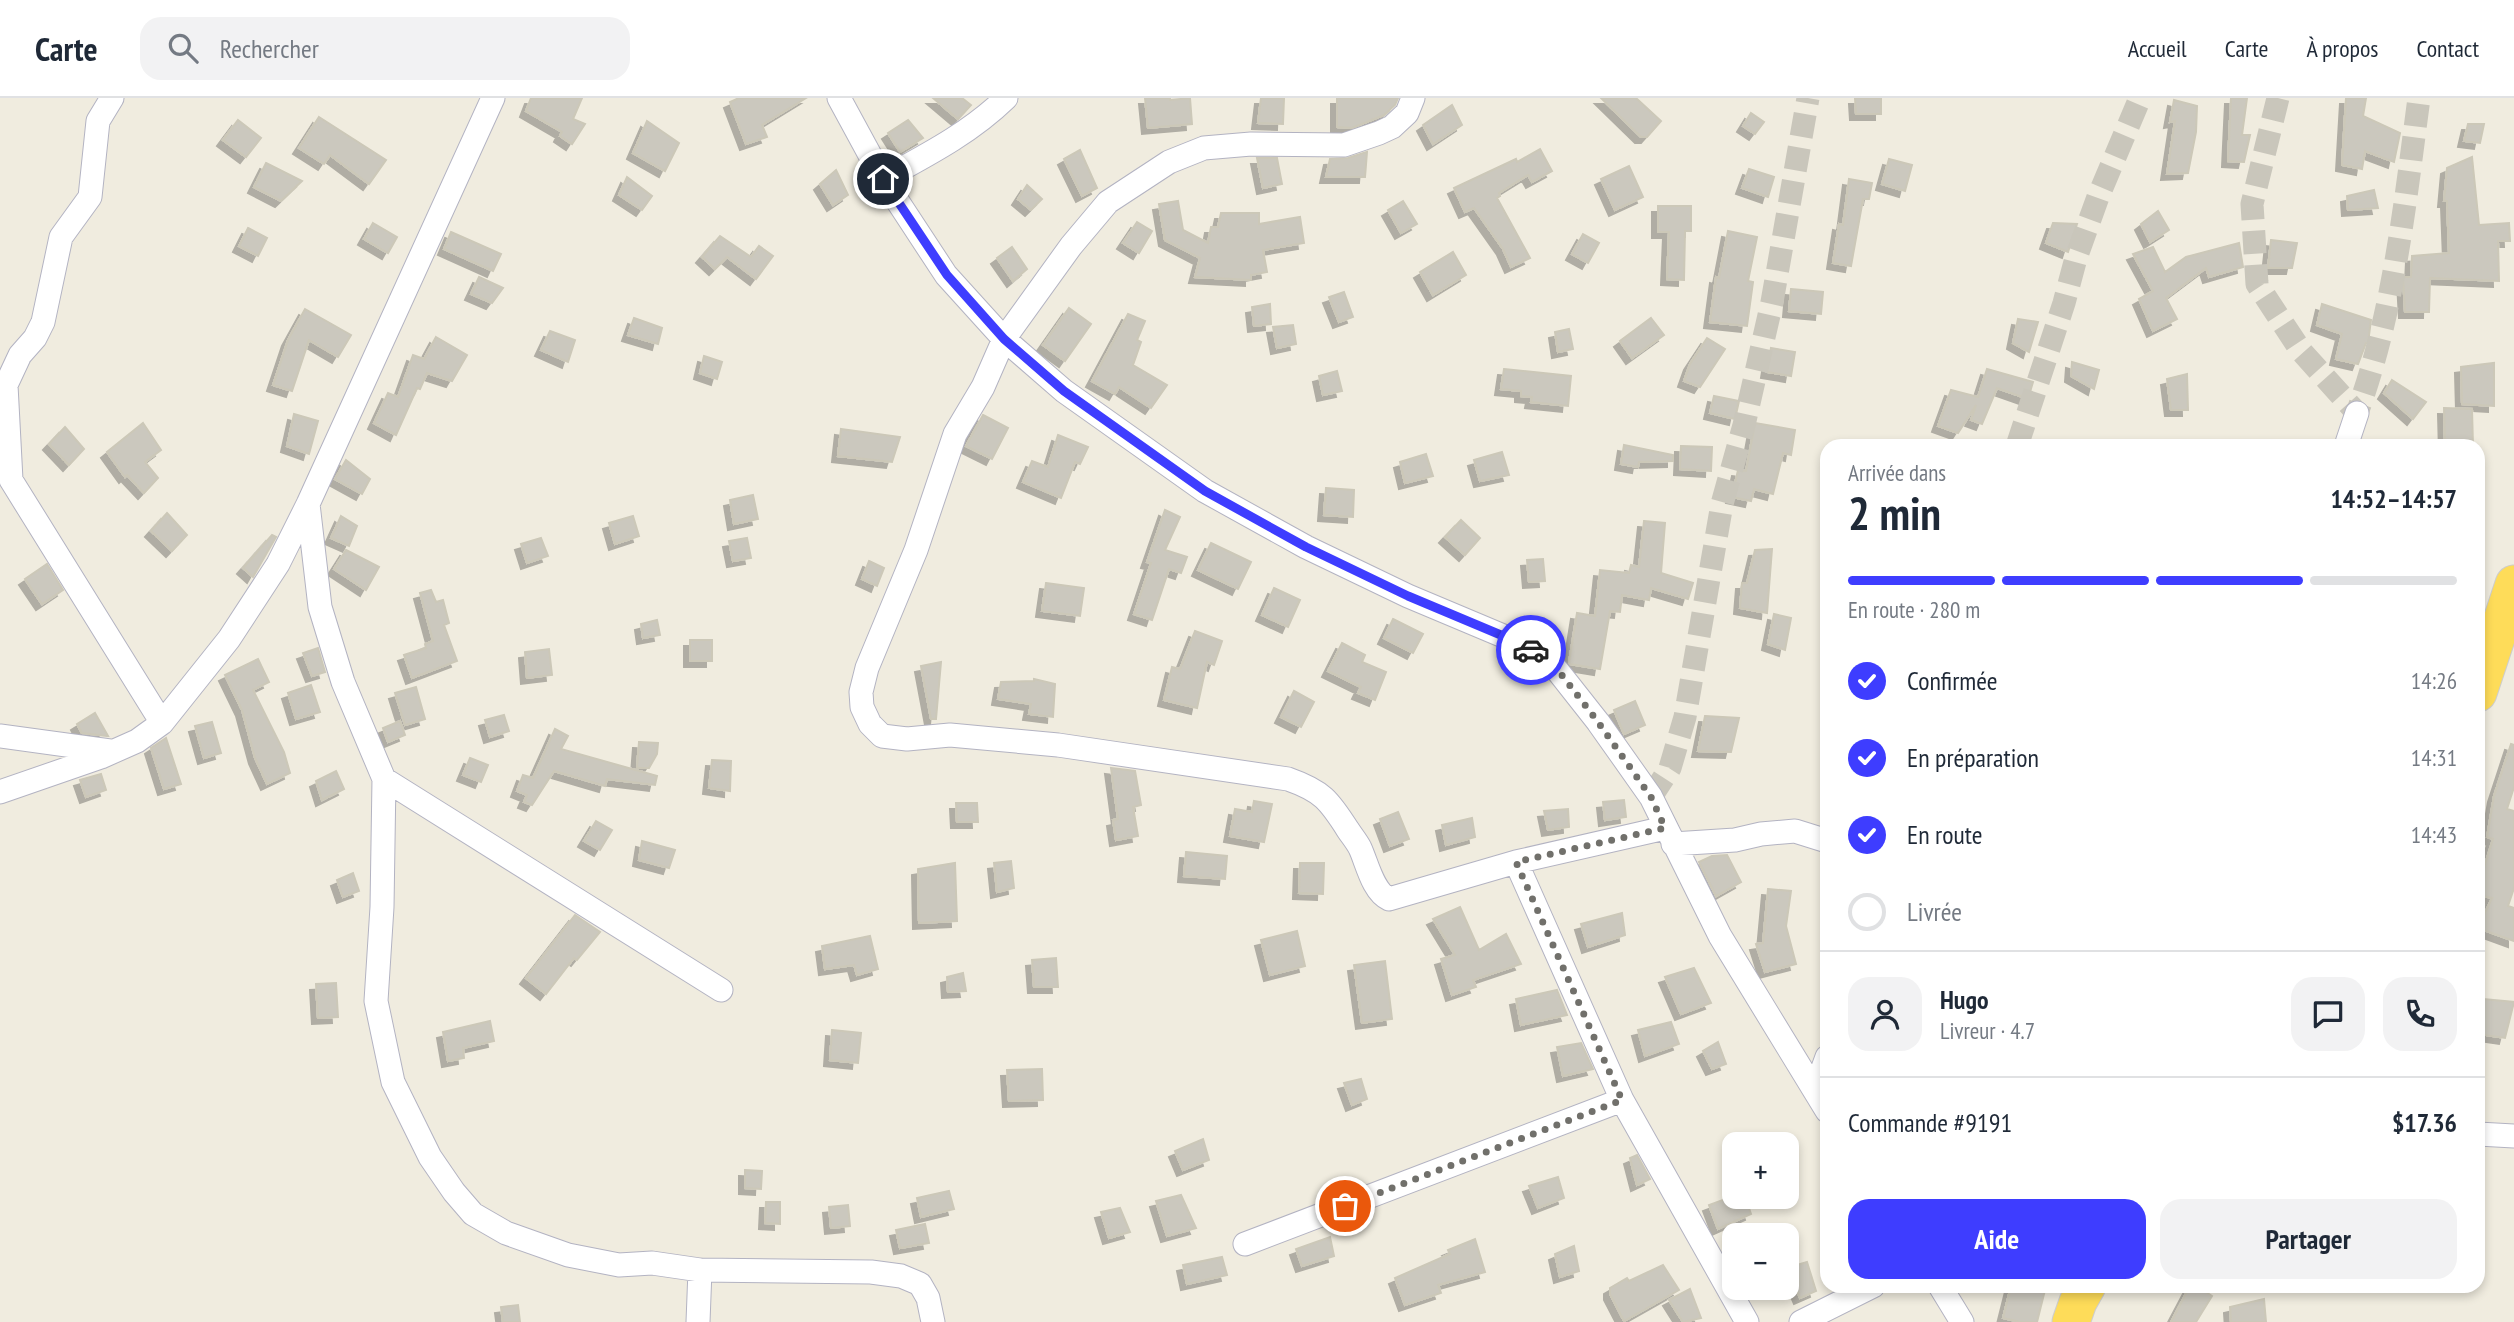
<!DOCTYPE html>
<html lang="fr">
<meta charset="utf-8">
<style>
:root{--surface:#fff;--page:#f2f2f3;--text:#1f2937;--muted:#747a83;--line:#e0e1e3;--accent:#3e3dff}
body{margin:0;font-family:"PT Sans Narrow",sans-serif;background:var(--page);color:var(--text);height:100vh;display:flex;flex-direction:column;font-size:26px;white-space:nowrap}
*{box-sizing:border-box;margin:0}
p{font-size:23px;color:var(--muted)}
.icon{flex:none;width:38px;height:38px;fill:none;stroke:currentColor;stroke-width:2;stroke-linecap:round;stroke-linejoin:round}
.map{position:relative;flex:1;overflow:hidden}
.drawer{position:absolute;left:1820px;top:341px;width:665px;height:854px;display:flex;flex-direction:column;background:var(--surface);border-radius:21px;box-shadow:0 4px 10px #0003}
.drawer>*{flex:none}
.tools{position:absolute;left:1722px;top:1034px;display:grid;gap:14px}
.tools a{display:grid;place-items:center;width:77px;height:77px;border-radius:14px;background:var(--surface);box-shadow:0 4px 10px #0003;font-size:35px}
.pin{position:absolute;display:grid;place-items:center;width:60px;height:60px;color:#fff;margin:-30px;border:4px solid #fff;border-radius:50%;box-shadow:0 2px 7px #0007}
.courier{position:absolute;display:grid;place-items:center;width:70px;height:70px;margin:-35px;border:5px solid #3e3dff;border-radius:50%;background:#fff;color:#222;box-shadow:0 2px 9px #0007}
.head em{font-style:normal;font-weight:600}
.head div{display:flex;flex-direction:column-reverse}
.head{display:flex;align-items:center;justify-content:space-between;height:119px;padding:0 28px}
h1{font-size:46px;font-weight:600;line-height:52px}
.bar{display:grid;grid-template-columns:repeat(4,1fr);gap:10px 7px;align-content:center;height:84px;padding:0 28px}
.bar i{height:9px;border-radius:5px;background:var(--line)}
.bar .on{background:var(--accent)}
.bar p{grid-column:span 4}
.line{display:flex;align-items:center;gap:18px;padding:0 28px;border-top:2px solid var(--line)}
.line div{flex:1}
.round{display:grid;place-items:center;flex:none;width:74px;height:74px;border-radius:21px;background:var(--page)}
ol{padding:0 28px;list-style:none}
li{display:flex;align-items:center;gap:21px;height:77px}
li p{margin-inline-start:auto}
li .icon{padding:7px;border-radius:50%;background:var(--accent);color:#fff;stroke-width:4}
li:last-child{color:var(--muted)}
li i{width:38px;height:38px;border:4px solid var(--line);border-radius:50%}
.action{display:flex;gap:14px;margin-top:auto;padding:14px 28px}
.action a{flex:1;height:80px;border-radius:21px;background:var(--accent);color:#fff;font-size:28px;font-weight:600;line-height:80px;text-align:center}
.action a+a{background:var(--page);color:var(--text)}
header{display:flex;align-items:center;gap:42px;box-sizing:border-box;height:98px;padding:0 35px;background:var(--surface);border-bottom:2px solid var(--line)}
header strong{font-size:33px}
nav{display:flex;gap:38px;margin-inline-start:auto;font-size:24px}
.search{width:490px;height:63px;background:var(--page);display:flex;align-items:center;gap:18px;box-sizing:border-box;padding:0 24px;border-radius:21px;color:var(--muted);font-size:26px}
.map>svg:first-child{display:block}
.building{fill:#cbc8be;stroke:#ccc8b8;stroke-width:2;filter:url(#shadow)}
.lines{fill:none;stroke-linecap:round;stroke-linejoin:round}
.minor-tunnel{stroke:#c9c6bb;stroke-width:23;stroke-dasharray:23 11;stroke-linecap:butt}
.minor-casing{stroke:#b3b3c2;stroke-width:25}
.trunk-casing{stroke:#cdcdcd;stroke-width:39}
.minor{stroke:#fff;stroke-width:23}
.trunk{stroke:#fedc59;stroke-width:37}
.done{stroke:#71706b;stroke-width:7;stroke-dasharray:0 12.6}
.route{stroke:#3e3dff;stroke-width:9}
</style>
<header>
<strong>Carte</strong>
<div class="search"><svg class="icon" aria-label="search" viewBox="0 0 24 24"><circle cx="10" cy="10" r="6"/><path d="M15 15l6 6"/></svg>Rechercher</div>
<nav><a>Accueil</a><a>Carte</a><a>À propos</a><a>Contact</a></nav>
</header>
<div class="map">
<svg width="2514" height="1224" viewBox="0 0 2514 1224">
<defs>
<filter id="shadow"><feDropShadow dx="-6" dy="6" stdDeviation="0" flood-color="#0004"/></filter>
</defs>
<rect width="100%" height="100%" fill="#f0ecdf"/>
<!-- building -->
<path class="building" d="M531 0H582L573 21 585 26 572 46 560 38 562 34 526 13Z
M739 0H806L762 27 767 39 746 46 730 4Z
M933 0H962L971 7 958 21Z
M1145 0H1170V2L1190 0 1192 26 1148 30Z
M1261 0H1284L1283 26 1258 25Z
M1337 0H1398L1395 7 1384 17 1352 30 1337 29Z
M1601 0H1636L1661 23 1647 39H1641Z
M1855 0H1881V16H1856Z
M2231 0H2247L2242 37H2250L2244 64 2228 63Z
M2346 0H2366L2363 18 2400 35 2394 64 2365 53 2362 71 2342 67Z
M2174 2 2197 8 2196 34 2188 75 2167 76 2175 23 2170 24Z
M1452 7 1462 27 1433 46 1423 27Z
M1751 15 1764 24 1755 36 1743 28Z
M319 19 386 62 369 86 330 57 324 66 299 50Z
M238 22 261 40 246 59 223 42Z
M908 22 923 40 900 54 888 35Z
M647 23 679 45 665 73 633 55Z
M2468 26H2484L2480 45 2464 43Z
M1540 51 1552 73 1532 84 1528 77 1499 95 1500 98 1497 100 1530 160 1511 169 1503 151 1474 110 1465 114 1454 90 1516 61 1517 64Z
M1080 52 1097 90 1082 98 1064 61Z
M1367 54 1365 79H1326L1330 61 1348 60Z
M2472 59 2479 127 2509 125 2510 143H2498L2499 183 2430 180 2429 214H2405L2403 179H2411L2412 158 2449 155 2447 103H2444L2447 70Z
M1257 60H1277L1282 86 1263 90Z
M1889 61 1912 67 1905 93 1882 86Z
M266 65 302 83 281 103 254 89Z
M1629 68 1643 99 1615 112 1601 81Z
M1749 71 1774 79 1768 99 1742 90Z
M836 72 848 97 833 107 820 86Z
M627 79 652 98 642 112 619 97Z
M1849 81 1872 85 1869 101H1863L1851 168 1833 165 1839 126 1843 127Z
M1027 87 1042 101 1031 112 1018 101Z
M2374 92 2378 110 2348 112 2347 98Z
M1178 103 1183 132 1208 145 1211 129H1218L1221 115H1259V126L1300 119 1304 145 1263 152 1267 174 1251 177V182L1195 179 1200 160 1165 142 1159 106Z
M1403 103 1417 126 1401 135 1388 112Z
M1658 108H1691V133H1685L1684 182 1667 181 1669 134H1658Z
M2158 113 2169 132 2150 144 2141 126Z
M1137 124 1152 133 1139 155 1123 145Z
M373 125 397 139 388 155 364 141Z
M2053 125 2077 126 2068 154 2046 145Z
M248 130 267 140 258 158 239 148Z
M1728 133 1757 139 1748 183 1753 184 1747 228 1710 224 1716 179 1719 180Z
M451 134 501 156 493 173 444 151Z
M1583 136 1599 145 1588 165 1572 156Z
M720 138 751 159 759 148 773 158 756 181 727 159 715 171 702 159Z
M2271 142 2297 145 2292 170H2268Z
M2239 145 2243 169 2209 179 2206 170 2166 200 2177 221 2153 233 2139 201 2153 193 2133 156 2153 149 2165 174 2186 159Z
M1012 149 1027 171 1013 183 997 160Z
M1453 154 1466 177 1433 197 1420 174Z
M479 179 503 190 492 205 471 196Z
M1791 191 1823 194 1821 216 1789 213Z
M1344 194 1353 219 1339 224 1329 199Z
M1270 206 1271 226 1254 228 1252 209Z
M2322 206 2371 222 2368 245H2366L2358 266 2336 261 2342 236 2317 227Z
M1069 210 1091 226 1065 263 1043 247Z
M305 211 351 237 338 259 309 242 292 293 273 287 288 242Z
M1128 216 1145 223 1137 242 1141 244 1133 267 1167 287 1151 310 1119 289 1115 296 1092 283Z
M634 220 662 230 658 246 628 237Z
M1651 220 1664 237 1632 260 1620 243Z
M2018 221 2038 224 2029 254 2013 245Z
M1293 227 1296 246 1277 250 1273 229Z
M1569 231 1573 251 1558 254 1555 234Z
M550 233 575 242 568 264 541 252Z
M436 239 467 257 452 283 427 275 420 291 417 290 396 337 374 325 388 295 398 299 413 257 424 261Z
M1707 240 1725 251 1700 289 1684 283 1690 266Z
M1771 250 1795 254 1791 278 1767 274Z
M704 258 722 264 717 281 700 275Z
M2072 264 2099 272 2094 291 2071 278Z
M2494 265V308L2462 306 2461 269Z
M1504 271 1571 278 1568 308 1531 304 1532 299 1521 298V293L1501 291Z
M1987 271 2033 284 2028 301 1997 290 1982 326 1971 322 1976 307 1958 335 1938 328 1951 292 1978 299Z
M1337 273 1342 293 1323 297 1319 278Z
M2187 276 2188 312H2171L2167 281Z
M2392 282 2426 304 2413 321 2384 295Z
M1714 298 1739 303 1735 321 1710 315Z
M2444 310 2472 311 2473 348H2445Z
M294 316 318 323 309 356 287 348Z
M983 317 1008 330 992 361 966 348Z
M143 325 161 352 145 364 158 380 144 395 127 377 125 379 107 354Z
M1755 325 1795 332 1791 357 1783 355 1773 396 1754 391 1751 403 1732 399 1738 372 1746 373Z
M65 329 84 351 69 367 49 346Z
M841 331 900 339 892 364 838 358Z
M1058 337 1088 349 1080 366 1075 364 1061 400 1023 384 1032 363 1048 369Z
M1624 347 1673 357V363L1639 364 1638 369 1621 366Z
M1681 348 1712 349 1711 373 1680 371Z
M1502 354 1509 377 1480 383 1474 362Z
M1426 356 1433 378 1405 385 1400 364Z
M346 362 370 381 362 396 335 381Z
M1326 390 1354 392 1353 419 1324 417Z
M753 397 758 421 734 426 730 402Z
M1165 412 1180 419 1165 452 1187 459 1181 475 1169 471 1152 522 1134 516 1151 465 1147 464Z
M167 415 187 437 172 453 151 433Z
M341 418 357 428 349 448 331 440Z
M633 418 639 438 615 446 609 425Z
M1461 422 1480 440 1465 457 1445 439Z
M1644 423 1665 425 1661 475 1693 485 1688 501 1651 490 1649 502 1622 497 1620 514 1610 513 1600 571 1570 566 1569 564 1577 515 1595 518 1600 472 1629 475 1631 467 1639 469Z
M272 437 276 439 253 479 243 470Z
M541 440 548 458 527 465 521 446Z
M747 440 751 460 733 463 729 443Z
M1211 445 1251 464 1238 491 1198 472Z
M1772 451 1767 515 1740 510 1742 485H1747L1755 452Z
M346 452 379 469 366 492 334 471Z
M1543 461 1545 483 1529 484 1527 462Z
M869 463 884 470 877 488 862 481Z
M47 466 63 492 42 506 25 481Z
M1046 485 1084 490 1080 518 1042 513Z
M1274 490 1300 502 1288 529 1262 517Z
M431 492 436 504 443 502 449 525 444 527 457 563 412 580 404 557 426 550 425 546 433 543 420 495Z
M1774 516 1791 520 1785 552 1768 546Z
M1393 521 1423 536 1413 555 1384 540Z
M657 522 660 537 643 540 641 526Z
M1195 533 1222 543 1214 567 1207 564 1197 610 1164 602 1172 569 1180 571Z
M690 542H712V563H690Z
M1342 545 1365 557 1362 564 1386 574 1375 602 1358 595 1361 589 1328 573Z
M318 550 325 574 312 578 303 555Z
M549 551 552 577 527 580 525 554Z
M258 561 269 584 253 592 284 654 290 675 267 686 255 660 242 612 225 577Z
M941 564 936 621H931L921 568Z
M1034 581 1055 586 1053 619 1029 616 1031 606 998 601 1001 584 1034 583Z
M311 587 320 614 296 621 288 595Z
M416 589 425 621 405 627 395 595Z
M1294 593 1314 604 1301 629 1281 619Z
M1635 603 1645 627 1624 636 1614 612Z
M95 615 108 638H107L82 635 77 626Z
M504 617 509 633 490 639 485 622Z
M1705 618 1739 620 1731 654 1698 653Z
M400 623 405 637 388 644 383 630Z
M212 624 221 655 204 660 195 628Z
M555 631 568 638 561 651 657 678 655 687 607 681 605 688 554 673 532 707 524 704 527 697 517 693 523 677 533 680Z
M166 640 181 686 164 691 151 650Z
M639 644 658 645 657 656 649 670H637Z
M2511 646 2514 647V689L2507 711 2514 713V790L2508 808 2514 810V843L2478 830 2492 800 2478 797V778L2481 779 2493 741 2487 739 2494 698Z
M470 660 488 667 481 684 463 677Z
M712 662 731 663 730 693 709 690Z
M1111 670 1135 673 1141 707 1133 709 1138 738 1116 742 1113 722 1118 721Z
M336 673 344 691 322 702 316 683Z
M101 676 106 692 86 699 80 682Z
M1624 702 1626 719 1605 722 1603 704Z
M1254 703 1272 706 1264 744 1230 738 1235 711 1252 714Z
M956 705H977L978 724H957Z
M1568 711 1569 729 1548 732 1544 713Z
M1398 714 1409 741 1390 748 1380 721Z
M1472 720 1475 739 1446 747 1442 727Z
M596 723 612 732 600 752 584 743Z
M642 743 675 752 669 770 639 762Z
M1186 754 1227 758 1225 781 1184 778Z
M1727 757 1741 784 1716 798 1699 764 1712 758Z
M1011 763 1014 790 997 794 994 765Z
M955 765 957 823 919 825 918 771Z
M1300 765H1324L1323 796 1299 795Z
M353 775 359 793 343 799 337 782Z
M1768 791 1791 793 1786 828 1796 866 1765 874 1756 846 1763 845Z
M1460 809 1479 852 1506 836 1521 866 1473 882 1476 889 1452 897 1441 861 1455 857 1433 821Z
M1622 815 1625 837 1588 849 1581 826Z
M575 817 600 834 577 862 574 860 546 896 526 880Z
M1297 833 1305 868 1270 877 1261 842Z
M870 838 878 871 857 877 854 867 825 871 822 848Z
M1056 860 1058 889H1034L1032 862Z
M1385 863 1392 921 1362 925 1354 867Z
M1694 870 1711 905 1681 916 1665 879Z
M963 875 966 893 948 894 947 879Z
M336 885 338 919 318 920 316 886Z
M1557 892 1567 917 1521 927 1516 901Z
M2483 901 2514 904 2505 940 2478 936Z
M490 923 494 943 463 950 464 960 448 963 443 934Z
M1671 924 1679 946 1645 958 1638 932Z
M832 932 861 935 858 965 830 962Z
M1718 944 1726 966 1712 971 1703 953Z
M1581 945 1593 971 1563 978 1557 949Z
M1042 971 1043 1002 1009 1003 1007 972Z
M1361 981 1367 1001 1352 1007 1344 985Z
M1203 1041 1209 1062 1183 1072 1175 1053Z
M1637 1057 1650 1081 1637 1087 1630 1060Z
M745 1072 762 1073 761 1091 745 1090Z
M1558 1079 1564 1100 1538 1110 1529 1088Z
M949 1093 954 1111 921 1119 917 1100Z
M1181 1097 1196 1130 1167 1138 1156 1103Z
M1731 1099H1745L1751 1116 1718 1131 1709 1107Z
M766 1104H780V1126L765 1125Z
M848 1107 850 1128 831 1130 829 1109Z
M1120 1110 1130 1134 1109 1140 1101 1114Z
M925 1126 929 1145 900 1150 896 1132Z
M1330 1139 1334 1158 1302 1168 1296 1151Z
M1475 1141 1485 1174 1438 1187 1441 1195 1405 1207 1395 1180 1450 1156 1448 1152Z
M1574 1148 1579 1173 1560 1179 1555 1156Z
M1222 1159 1227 1177 1187 1186 1183 1167Z
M1807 1164 1816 1193 1800 1200 1787 1170Z
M1663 1167 1679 1192 1624 1223 1610 1196V1190L1627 1180 1629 1183Z
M2011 1188H2046L2037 1224H2020L2003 1220Z
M2190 1188H2197L2212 1198 2196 1224H2171Z
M1690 1191 1701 1220 1683 1224 1669 1202Z
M2264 1201 2266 1224H2231L2230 1209Z
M518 1207 520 1224H503L501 1209Z"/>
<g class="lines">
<!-- minor-tunnel -->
<path class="minor-tunnel" d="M2278 0 2252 106 2257 186 2301 253 2357 315C2394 214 2405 105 2419 0
M2017 348 2064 205 2076 160 2098 99 2140 0
M1651 699 1670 670 1685 619 1722 406 1744 327 1772 204 1808 0"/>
<defs>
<path id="minor" d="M112 0 98 23 90 99 61 139 43 224 35 240 20 257 6 287 11 382 162 625
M839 0 883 81 946 177 1004 241 1064 293 1205 393 1306 449 1408 498 1508 540 1535 555 1557 572 1598 624 1651 699 1720 838 1827 1013
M1413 0 1407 15 1392 29 1379 35 1344 47 1251 46 1204 50 1169 64 1108 104 1071 148 1004 241 983 289 955 336 916 452 867 570 861 594 862 609 870 626 882 638 907 641 950 637 1058 647 1288 681C1322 693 1329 702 1348 732 1352 738 1357 744 1360 750 1367 765 1373 794 1389 801L1516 764 1665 730
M883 81C927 57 970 35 1006 0
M2346 348 2357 315
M308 406 320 509 343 584 384 681 382 809 376 903 393 984 430 1059 454 1094 473 1116 506 1135 568 1157 619 1167 652 1165 700 1172 871 1174 901 1178 920 1186 928 1200 933 1224
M0 638 110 653
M384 681 721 892
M0 694 101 659 137 643 162 625 229 541 278 466 308 406 493 0
M1673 746 1735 742 1761 736 1795 733 1827 743
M1516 764 1622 1002 1747 1224
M1815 992 1827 959
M2478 1036 2514 1038
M1245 1146 1622 1002
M1940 1188 1962 1224
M698 1224 700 1172
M1801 1224 1873 1188"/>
<path id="trunk" d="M2478 595 2514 486
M2071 1224 2078 1204 2087 1188"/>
</defs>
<!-- minor casing -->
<use href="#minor" class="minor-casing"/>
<!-- trunk casing -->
<use href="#trunk" class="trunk-casing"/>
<!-- minor -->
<use href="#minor" class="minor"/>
<!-- trunk -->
<use href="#trunk" class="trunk"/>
</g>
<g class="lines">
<!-- done -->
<path class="done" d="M1345 1108 1622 1002 1516 764 1665 730 1651 699 1598 624 1558 572 1531 552"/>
<!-- route -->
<path class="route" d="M883 81 947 177 1004 241 1064 293 1205 393 1306 449 1408 498 1508 540 1531 552"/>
</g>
</svg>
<div class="tools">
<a>+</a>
<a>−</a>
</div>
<div class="pin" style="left:1345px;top:1108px;background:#ea580c"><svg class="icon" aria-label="bag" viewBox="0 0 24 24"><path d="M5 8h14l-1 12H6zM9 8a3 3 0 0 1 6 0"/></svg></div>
<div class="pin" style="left:883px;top:81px;background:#1f2937"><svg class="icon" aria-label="home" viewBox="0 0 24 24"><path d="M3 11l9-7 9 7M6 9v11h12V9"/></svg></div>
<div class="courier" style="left:1531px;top:552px"><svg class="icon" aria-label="car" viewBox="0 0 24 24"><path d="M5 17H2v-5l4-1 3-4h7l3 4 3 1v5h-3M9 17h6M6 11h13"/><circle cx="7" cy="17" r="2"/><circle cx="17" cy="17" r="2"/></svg></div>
<section class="drawer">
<div class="head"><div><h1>2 min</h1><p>Arrivée dans</p></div><em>14:52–14:57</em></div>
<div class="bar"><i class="on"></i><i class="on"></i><i class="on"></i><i></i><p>En route · 280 m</p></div>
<ol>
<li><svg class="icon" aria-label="check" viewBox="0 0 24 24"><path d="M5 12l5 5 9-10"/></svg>Confirmée<p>14:26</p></li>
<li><svg class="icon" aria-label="check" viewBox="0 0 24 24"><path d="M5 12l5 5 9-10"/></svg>En préparation<p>14:31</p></li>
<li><svg class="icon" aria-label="check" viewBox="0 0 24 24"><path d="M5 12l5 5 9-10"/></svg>En route<p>14:43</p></li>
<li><i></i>Livrée</li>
</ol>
<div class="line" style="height:126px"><a class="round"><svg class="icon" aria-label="person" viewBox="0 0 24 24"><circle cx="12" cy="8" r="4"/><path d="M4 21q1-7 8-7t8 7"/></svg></a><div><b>Hugo</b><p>Livreur · 4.7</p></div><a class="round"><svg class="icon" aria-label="chat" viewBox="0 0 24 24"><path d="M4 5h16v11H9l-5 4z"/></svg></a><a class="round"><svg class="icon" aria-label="phone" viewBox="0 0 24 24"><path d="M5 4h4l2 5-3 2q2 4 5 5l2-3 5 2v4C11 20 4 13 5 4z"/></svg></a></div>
<div class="line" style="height:91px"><div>Commande #9191</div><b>$17.36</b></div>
<div class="action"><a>Aide</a><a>Partager</a></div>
</section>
</div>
